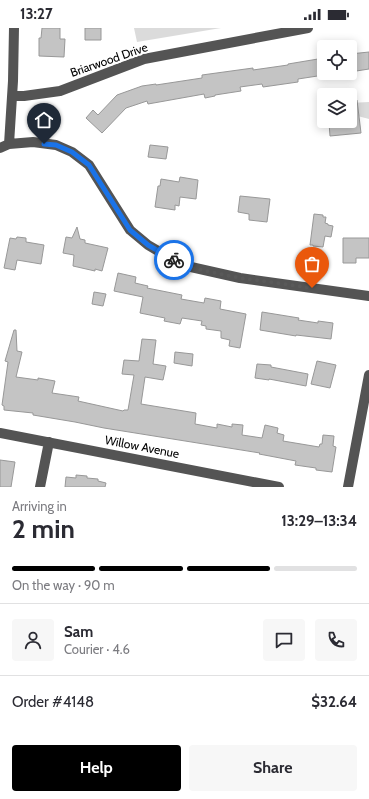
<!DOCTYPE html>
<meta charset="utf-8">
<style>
:root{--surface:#fff;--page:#f7f7f7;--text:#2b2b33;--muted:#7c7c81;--line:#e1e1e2;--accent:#000}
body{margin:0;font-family:Cabin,sans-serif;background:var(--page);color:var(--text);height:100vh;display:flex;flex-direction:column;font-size:15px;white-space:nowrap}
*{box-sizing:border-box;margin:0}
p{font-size:13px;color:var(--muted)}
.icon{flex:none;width:22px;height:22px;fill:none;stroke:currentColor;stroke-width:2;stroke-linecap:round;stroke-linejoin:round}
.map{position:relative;height:459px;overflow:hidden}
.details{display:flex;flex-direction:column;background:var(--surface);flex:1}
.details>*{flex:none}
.buttons{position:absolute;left:317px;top:12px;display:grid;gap:8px}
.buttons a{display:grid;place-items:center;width:40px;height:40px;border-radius:4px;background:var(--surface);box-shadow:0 2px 10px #0003;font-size:20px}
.pin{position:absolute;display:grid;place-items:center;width:34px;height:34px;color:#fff;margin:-41px -17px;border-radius:50% 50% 50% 0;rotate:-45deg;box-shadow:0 0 4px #0007}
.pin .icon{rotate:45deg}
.courier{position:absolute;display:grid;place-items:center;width:40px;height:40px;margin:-20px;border:3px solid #1a73e8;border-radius:50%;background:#fff;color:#222;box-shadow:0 1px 5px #0007}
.summary em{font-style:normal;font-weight:700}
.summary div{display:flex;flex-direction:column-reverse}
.summary{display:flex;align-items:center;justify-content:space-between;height:68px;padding:0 12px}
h1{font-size:26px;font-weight:700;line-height:30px}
.bar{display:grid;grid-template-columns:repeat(4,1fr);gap:6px 4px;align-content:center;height:48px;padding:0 12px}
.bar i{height:5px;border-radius:3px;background:var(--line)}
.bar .selected{background:var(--accent)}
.bar p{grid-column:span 4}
.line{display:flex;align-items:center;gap:10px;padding:0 12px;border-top:1px solid var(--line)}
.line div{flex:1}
.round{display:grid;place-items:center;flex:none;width:42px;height:42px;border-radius:4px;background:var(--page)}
.button{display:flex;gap:8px;margin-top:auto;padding:8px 12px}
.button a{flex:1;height:46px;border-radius:4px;background:var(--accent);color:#fff;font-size:16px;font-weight:700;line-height:46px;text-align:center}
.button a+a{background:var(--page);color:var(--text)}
.status{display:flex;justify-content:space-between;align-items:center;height:28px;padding:0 20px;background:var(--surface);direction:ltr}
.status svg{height:11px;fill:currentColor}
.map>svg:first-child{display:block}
.green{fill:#dbdbdb}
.building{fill:#c4c4c4;stroke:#989898}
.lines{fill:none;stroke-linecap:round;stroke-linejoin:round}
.minor{stroke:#545454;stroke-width:10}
.done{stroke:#595959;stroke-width:4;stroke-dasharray:0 7.2}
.route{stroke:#1a73e8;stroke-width:5}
.labels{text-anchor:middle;stroke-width:4;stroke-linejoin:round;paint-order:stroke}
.street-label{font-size:12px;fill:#000;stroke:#fff}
</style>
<div class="status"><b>13:27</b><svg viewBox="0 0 49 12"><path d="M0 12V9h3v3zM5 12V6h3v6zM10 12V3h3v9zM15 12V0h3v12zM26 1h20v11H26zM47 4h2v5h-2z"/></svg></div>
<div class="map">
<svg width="369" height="459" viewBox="0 0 369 459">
<rect width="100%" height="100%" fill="#fff"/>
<!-- green -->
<path class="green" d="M134 0H221L137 14Z
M369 74V91L350 86V75Z"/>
<!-- building -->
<path class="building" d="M42 0H60V11H65L64 29 39 28V10H41Z
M85 0H101V12H85Z
M369 24V41L350 44V26Z
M324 30V47L298 51V54L263 59 262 56 240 59 241 63 215 67V68L205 70 204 66 148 76 147 73 126 80 102 105 86 90 93 82 98 87 117 67 142 58 156 56V57L202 50V47L253 40V42L288 37V36Z
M350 72H357L361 105 330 108 329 95 337 94V93H350Z
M150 117 168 119 166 131 148 129Z
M180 149 198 152 196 171 180 169 179 178 175 177V182L155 179 158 158H160L161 151 179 154Z
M240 168 270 171 267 194 249 192V186L238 184Z
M314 186 323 187V189H326L325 195 328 196V197L333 198 331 209 325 208 323 219 313 218V217H310Z
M77 199 80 211 85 212V215L108 220 102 243 95 241V243L73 238 74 227 63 225 66 209 72 210Z
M17 209 26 210V214L44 217 41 236 17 232 15 242 4 240 10 210 16 211Z
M343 210H369V230H356V235H343Z
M118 245 136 249 135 255 148 258 147 260 182 267 181 271 204 275 205 270 221 273 220 281 246 286 240 320 229 318 230 312 221 310V303L206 301V298L201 297 202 293 182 290 180 296 164 293 165 290 140 285 143 269 114 263Z
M94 264 106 266 103 278 92 276Z
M262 284 299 290 298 292 318 295V293L333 295 331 311 296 307V308L260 302Z
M14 302H16L17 323 22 324 16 349 38 352V350L55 353 52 365 79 369 78 373 123 383 124 382H128L134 347 122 346 124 332 139 333 142 311 156 312 153 336 166 338 163 352 145 349 141 376 196 385 195 396 217 400V396L232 399V396L243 397 242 407 262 410 265 397 278 400 277 405 284 407 283 413 319 419 320 416H322L323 407 334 408 333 418 336 419 332 444 316 442V440L295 437 296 433 259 426 260 425 104 400 75 394 33 387V385L4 382V378L2 377 8 334 5 333Z
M175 324 193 326 192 338 174 335Z
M317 333 336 337 330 360 311 356Z
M257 336 271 337V339L308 346 306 358 269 351V352L255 350Z
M0 432 15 434 11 459H0Z
M76 447 87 448V450L98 451V453L106 455 105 459H65L66 449 76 450Z"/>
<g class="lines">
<!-- minor -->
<path class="minor" d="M12 68H24L60 63 144 31 308 0
M9 116 13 53 14 0
M0 120 9 116 33 114 56 117 72 124 89 137 130 202 148 217 182 237 240 250 369 268
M0 405 279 459
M40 459 49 414
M348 459 369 347"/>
</g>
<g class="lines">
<!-- done -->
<path class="done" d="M174 232 182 238 240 250 312 260"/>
<!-- route -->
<path class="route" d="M44 116 56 117 72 124 89 137 130 202 148 217 174 232"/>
</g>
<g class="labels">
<!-- street labels -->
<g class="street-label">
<text transform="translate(109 32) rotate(-19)" y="4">Briarwood Drive</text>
<text transform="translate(142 419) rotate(11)" y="4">Willow Avenue</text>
</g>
</g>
</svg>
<div class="buttons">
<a><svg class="icon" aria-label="locate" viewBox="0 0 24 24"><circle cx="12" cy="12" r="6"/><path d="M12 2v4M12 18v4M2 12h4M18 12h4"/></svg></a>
<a><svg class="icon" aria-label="layers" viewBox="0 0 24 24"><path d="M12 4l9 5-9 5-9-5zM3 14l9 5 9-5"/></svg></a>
</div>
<div class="pin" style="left:312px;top:260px;background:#ea580c"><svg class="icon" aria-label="bag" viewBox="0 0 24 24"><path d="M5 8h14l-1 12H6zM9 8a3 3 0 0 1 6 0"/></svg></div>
<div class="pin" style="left:44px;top:116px;background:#1f2937"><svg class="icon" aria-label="home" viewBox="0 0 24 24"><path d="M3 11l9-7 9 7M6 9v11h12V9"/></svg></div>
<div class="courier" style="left:174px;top:232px"><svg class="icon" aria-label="bike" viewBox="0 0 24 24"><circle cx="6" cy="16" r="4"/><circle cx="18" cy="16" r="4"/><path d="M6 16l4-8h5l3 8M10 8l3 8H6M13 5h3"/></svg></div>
</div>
<section class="details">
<div class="summary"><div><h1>2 min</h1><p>Arriving in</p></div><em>13:29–13:34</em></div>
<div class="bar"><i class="selected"></i><i class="selected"></i><i class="selected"></i><i></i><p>On the way · 90 m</p></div>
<div class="line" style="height:72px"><a class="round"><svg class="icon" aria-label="person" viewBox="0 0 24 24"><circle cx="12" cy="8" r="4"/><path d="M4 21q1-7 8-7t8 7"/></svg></a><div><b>Sam</b><p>Courier · 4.6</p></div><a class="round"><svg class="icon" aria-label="chat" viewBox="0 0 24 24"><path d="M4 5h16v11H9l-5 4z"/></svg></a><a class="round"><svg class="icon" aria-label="phone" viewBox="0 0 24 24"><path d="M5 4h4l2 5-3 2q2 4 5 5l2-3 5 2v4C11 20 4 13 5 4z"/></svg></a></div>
<div class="line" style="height:52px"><div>Order #4148</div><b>$32.64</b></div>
<div class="button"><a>Help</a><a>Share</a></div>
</section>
